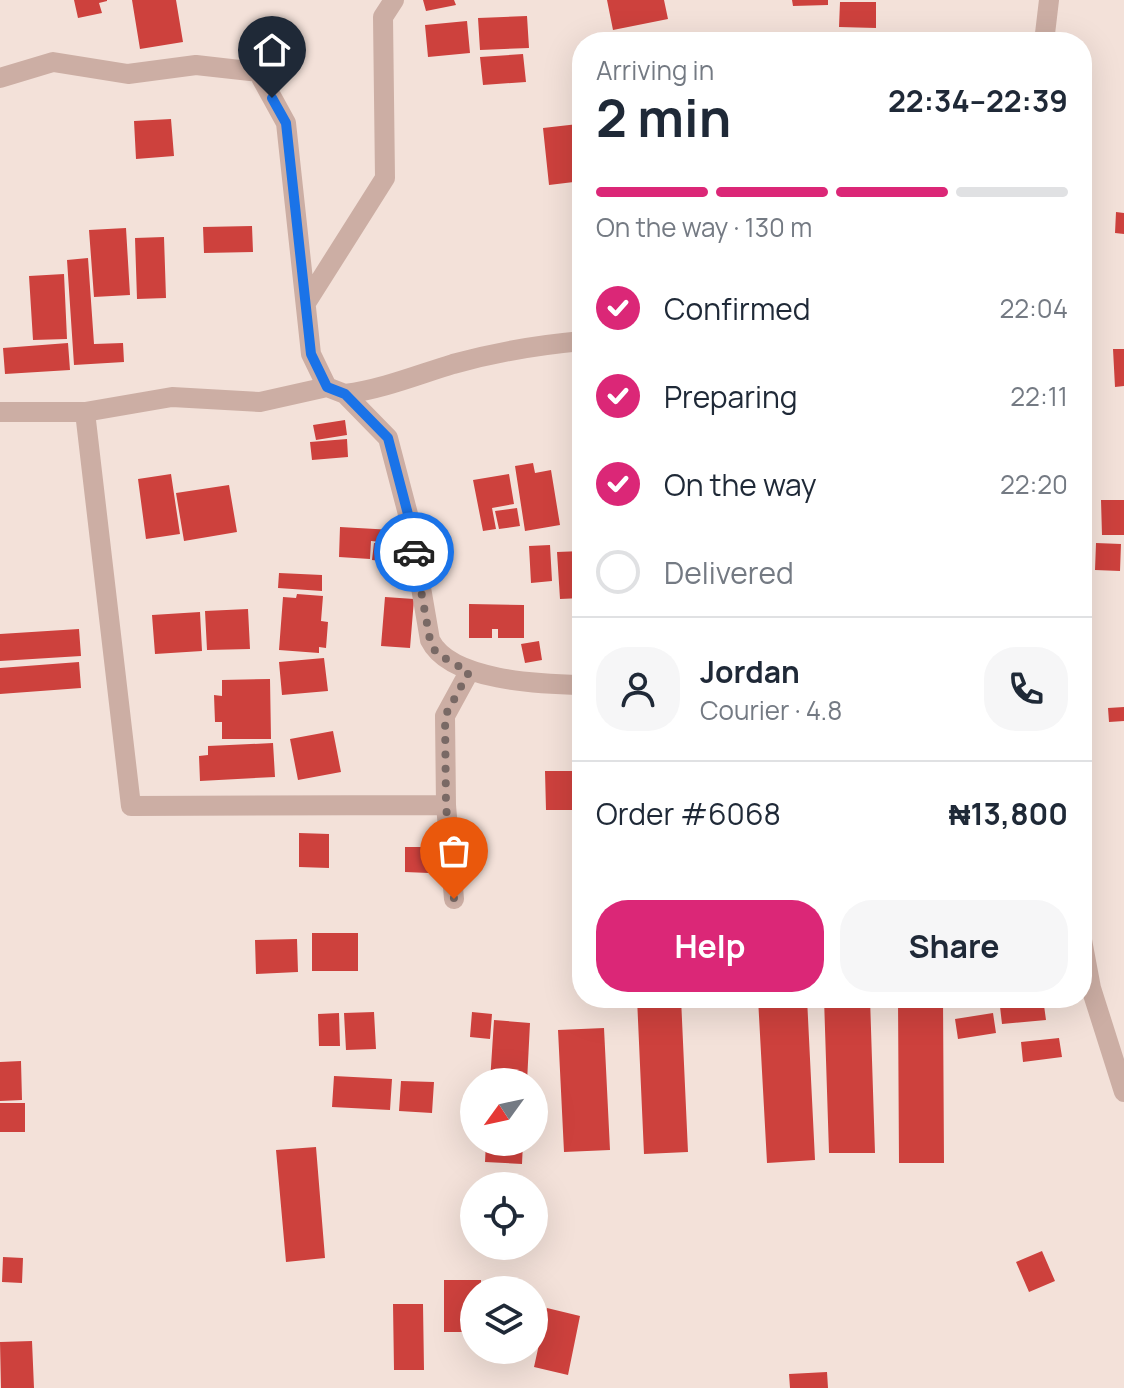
<!DOCTYPE html>
<meta charset="utf-8">
<style>
:root{--surface:#fff;--page:#f6f6f7;--text:#1f2937;--muted:#747a83;--line:#e0e1e3;--accent:#db2777}
body{margin:0;font-family:Manrope,sans-serif;background:var(--page);color:var(--text);height:100vh;display:flex;flex-direction:column;font-size:30px;white-space:nowrap}
*{box-sizing:border-box;margin:0}
p{font-size:26px;color:var(--muted)}
.icon{flex:none;width:44px;height:44px;fill:none;stroke:currentColor;stroke-width:2;stroke-linecap:round;stroke-linejoin:round}
.map{position:relative;flex:1;overflow:hidden}
.details{position:absolute;left:572px;top:32px;width:520px;height:976px;display:flex;flex-direction:column;background:var(--surface);border-radius:32px;box-shadow:0 8px 32px #0002}
.details>*{flex:none}
.needle{width:52px;rotate:237deg}
.controls{position:absolute;left:460px;top:1068px;display:grid;gap:16px}
.controls a{display:grid;place-items:center;width:88px;height:88px;border-radius:50%;background:var(--surface);box-shadow:0 8px 32px #0002;font-size:40px}
.pin{position:absolute;display:grid;place-items:center;width:68px;height:68px;color:#fff;margin:-82px -34px;border-radius:50% 50% 50% 0;rotate:-45deg;box-shadow:0 0 8px #0007}
.pin .icon{rotate:45deg}
.courier{position:absolute;display:grid;place-items:center;width:80px;height:80px;margin:-40px;border:6px solid #1a73e8;border-radius:50%;background:#fff;color:#222;box-shadow:0 2px 10px #0007}
.headline em{font-style:normal;font-weight:700}
.headline div{display:flex;flex-direction:column-reverse}
.headline{display:flex;align-items:center;justify-content:space-between;height:136px;padding:0 24px}
h1{font-size:52px;font-weight:700;line-height:60px}
.bar{display:grid;grid-template-columns:repeat(4,1fr);gap:12px 8px;align-content:center;height:96px;padding:0 24px}
.bar i{height:10px;border-radius:6px;background:var(--line)}
.bar .selected{background:var(--accent)}
.bar p{grid-column:span 4}
.line{display:flex;align-items:center;gap:20px;padding:0 24px;border-top:2px solid var(--line)}
.line div{flex:1}
.round{display:grid;place-items:center;flex:none;width:84px;height:84px;border-radius:32px;background:var(--page)}
ol{padding:0 24px;list-style:none}
li{display:flex;align-items:center;gap:24px;height:88px}
li p{margin-inline-start:auto}
li .icon{padding:8px;border-radius:50%;background:var(--accent);color:#fff;stroke-width:4}
li:last-child{color:var(--muted)}
li i{width:44px;height:44px;border:4px solid var(--line);border-radius:50%}
.cta{display:flex;gap:16px;margin-top:auto;padding:16px 24px}
.cta a{flex:1;height:92px;border-radius:32px;background:var(--accent);color:#fff;font-size:32px;font-weight:700;line-height:92px;text-align:center}
.cta a+a{background:var(--page);color:var(--text)}
.map>svg:first-child{display:block}
.building{fill:#cd413d}
.lines{fill:none;stroke-linecap:round;stroke-linejoin:round}
.minor{stroke:#ccaea4;stroke-width:20}
.done{stroke:#796965;stroke-width:8;stroke-dasharray:0 14.4}
.route{stroke:#1a73e8;stroke-width:10}
</style>
<div class="map">
<svg width="1124" height="1388" viewBox="0 0 1124 1388">
<rect width="100%" height="100%" fill="#f3e1d9"/>
<!-- building -->
<path class="building" d="M74 0H107V1L99 3 102 13 78 18Z
M132 0H176L183 42 140 49Z
M423 0H454L456 5 426 11Z
M607 0H664L668 19 613 30Z
M792 0H828V5L793 6Z
M840 2H876V28L839 27Z
M527 16 529 48 480 50 478 18Z
M467 21 470 53 428 57 425 25Z
M523 54 526 82 483 85 480 57Z
M171 119 174 156 136 159 134 121Z
M578 124 582 181 549 185 543 128Z
M1116 212 1124 213V234L1115 233Z
M252 226 253 252 204 253 203 227Z
M126 228 130 295 94 297 89 230Z
M164 237 166 298 137 299 135 238Z
M88 258 94 344 123 343 124 362 74 365 67 260Z
M64 274 67 339 33 340 29 276Z
M68 343 70 370 5 374 3 348Z
M1113 349H1124V386L1115 387Z
M345 420 347 435 316 440 313 425Z
M347 439 348 457 312 460 310 442Z
M533 463 535 473 551 470 560 525 525 531 515 466Z
M171 474 180 534 146 539 138 479Z
M509 474 514 504 492 508 496 529 483 531 473 480Z
M229 485 237 532 184 541 176 493Z
M1101 500H1124V535H1102Z
M517 508 520 526 499 529 495 511Z
M340 527 393 530 392 543 371 541 370 559 339 557Z
M374 543 394 545 393 562 372 560Z
M1096 543 1121 544 1120 571 1095 570Z
M550 545 552 581 531 583 529 546Z
M582 551V598L560 599 557 552Z
M279 573 322 575V591L278 588Z
M297 594 323 596 321 621 328 622 326 648 319 647V653L279 650 283 597 296 598Z
M385 597 414 599 410 648 381 646Z
M469 604 524 605V638H498V629H492V638H469Z
M248 609 250 649 207 650 205 611Z
M200 612 202 651 155 654 152 615Z
M79 629 81 656 0 661V634Z
M539 641 542 660 525 663 521 644Z
M324 658 328 691 282 695 279 662Z
M79 662 81 688 0 694V668Z
M270 679 271 739H222V722H215L214 695 222 696V680Z
M1124 707V721L1109 722 1108 708Z
M333 731 341 772 298 780 290 739Z
M273 743 275 777 200 781 199 756 208 755V746Z
M545 771H582V810H546Z
M299 833 329 834V868L299 867Z
M405 847H429V873L405 872Z
M312 933H358V971H312Z
M297 939 298 972 256 974 255 940Z
M637 998H681L688 1152 644 1154Z
M758 998H807L815 1160 767 1163Z
M824 998H870L875 1153H829Z
M898 998H943L944 1163H899Z
M999 998H1043L1046 1020 1002 1024Z
M374 1012 376 1049 346 1050 344 1013Z
M472 1012 492 1014 490 1039 470 1037Z
M339 1013 340 1046H319L318 1014Z
M993 1013 996 1033 958 1039 955 1019Z
M494 1020 530 1023 527 1082H490Z
M604 1028 610 1150 564 1152 558 1030Z
M1059 1038 1062 1057 1023 1062 1021 1042Z
M21 1061 22 1100 0 1101V1062Z
M334 1076 392 1079 390 1110 332 1107Z
M401 1081 434 1082 432 1113 399 1111Z
M0 1103H25V1132H0Z
M486 1142H523L522 1164 485 1162Z
M316 1147 325 1258 286 1262 276 1150Z
M1042 1251 1055 1281 1029 1292 1016 1262Z
M3 1257 23 1258 22 1283 2 1282Z
M444 1280H481V1290H474V1332H444Z
M393 1304H423L424 1370H394Z
M547 1308 580 1316 568 1375 534 1367Z
M32 1341 34 1388H1L0 1342Z
M827 1372 828 1388H790L789 1374Z"/>
<g class="lines">
<!-- minor -->
<path class="minor" d="M1044 42 1049 0
M0 78 53 62 128 74 196 65 258 72 286 123 311 354 327 387
M306 303 385 178 383 17 394 0
M345 394C383 389 417 375 453 364 496 352 538 345 582 341
M0 412H85L172 397 260 402 327 387 345 394 388 438 409 518 430 640C450 681 540 684 582 685
M85 412 131 806 446 805
M454 899 446 805 445 716 469 672
M1082 940 1091 988 1124 1092"/>
</g>
<g class="lines">
<!-- done -->
<path class="done" d="M414 552 430 640 436 653 469 672 445 716 446 805 454 899"/>
<!-- route -->
<path class="route" d="M272 98 286 123 311 354 327 387 345 394 388 438 409 518 414 552"/>
</g>
</svg>
<div class="controls">
<a><svg class="needle" viewBox="-14 -14 28 28"><path d="M0-13l5 13h-10z" fill="#e53935"/><path d="M0 13l5-13h-10z" fill="#747a83"/></svg></a>
<a><svg class="icon" aria-label="locate" viewBox="0 0 24 24"><circle cx="12" cy="12" r="6"/><path d="M12 2v4M12 18v4M2 12h4M18 12h4"/></svg></a>
<a><svg class="icon" aria-label="layers" viewBox="0 0 24 24"><path d="M12 4l9 5-9 5-9-5zM3 14l9 5 9-5"/></svg></a>
</div>
<div class="pin" style="left:454px;top:899px;background:#ea580c"><svg class="icon" aria-label="bag" viewBox="0 0 24 24"><path d="M5 8h14l-1 12H6zM9 8a3 3 0 0 1 6 0"/></svg></div>
<div class="pin" style="left:272px;top:98px;background:#1f2937"><svg class="icon" aria-label="home" viewBox="0 0 24 24"><path d="M3 11l9-7 9 7M6 9v11h12V9"/></svg></div>
<div class="courier" style="left:414px;top:552px"><svg class="icon" aria-label="car" viewBox="0 0 24 24"><path d="M5 17H2v-5l4-1 3-4h7l3 4 3 1v5h-3M9 17h6M6 11h13"/><circle cx="7" cy="17" r="2"/><circle cx="17" cy="17" r="2"/></svg></div>
<section class="details">
<div class="headline"><div><h1>2 min</h1><p>Arriving in</p></div><em>22:34–22:39</em></div>
<div class="bar"><i class="selected"></i><i class="selected"></i><i class="selected"></i><i></i><p>On the way · 130 m</p></div>
<ol>
<li><svg class="icon" aria-label="check" viewBox="0 0 24 24"><path d="M5 12l5 5 9-10"/></svg>Confirmed<p>22:04</p></li>
<li><svg class="icon" aria-label="check" viewBox="0 0 24 24"><path d="M5 12l5 5 9-10"/></svg>Preparing<p>22:11</p></li>
<li><svg class="icon" aria-label="check" viewBox="0 0 24 24"><path d="M5 12l5 5 9-10"/></svg>On the way<p>22:20</p></li>
<li><i></i>Delivered</li>
</ol>
<div class="line" style="height:144px"><a class="round"><svg class="icon" aria-label="person" viewBox="0 0 24 24"><circle cx="12" cy="8" r="4"/><path d="M4 21q1-7 8-7t8 7"/></svg></a><div><b>Jordan</b><p>Courier · 4.8</p></div><a class="round"><svg class="icon" aria-label="phone" viewBox="0 0 24 24"><path d="M5 4h4l2 5-3 2q2 4 5 5l2-3 5 2v4C11 20 4 13 5 4z"/></svg></a></div>
<div class="line" style="height:104px"><div>Order #6068</div><b>₦13,800</b></div>
<div class="cta"><a>Help</a><a>Share</a></div>
</section>
</div>
